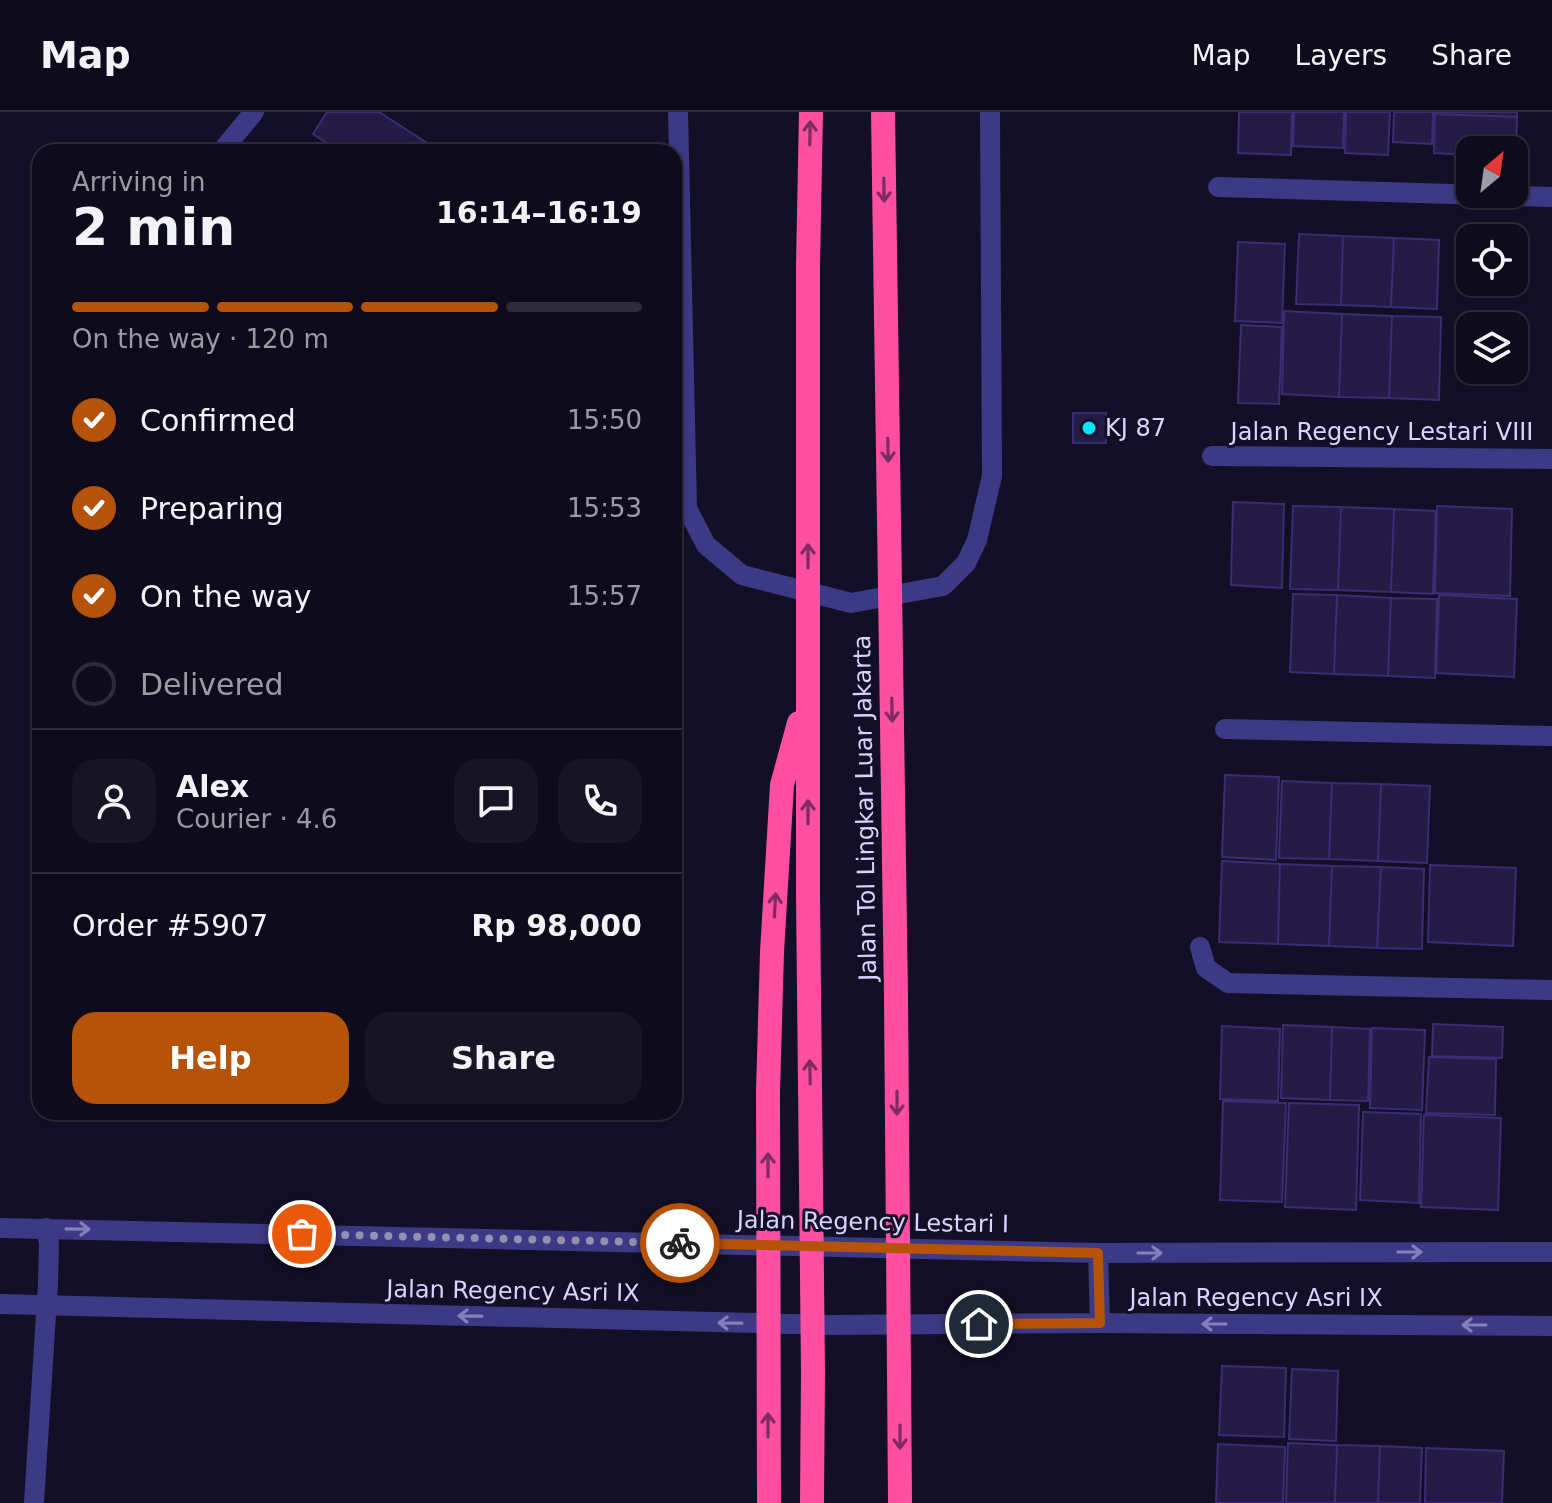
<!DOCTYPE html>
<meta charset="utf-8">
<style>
:root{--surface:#0e0b1c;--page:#171425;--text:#f1f3f6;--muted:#9b9ba3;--line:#2e2b3b;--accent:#b45309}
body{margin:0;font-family:"DejaVu Sans",sans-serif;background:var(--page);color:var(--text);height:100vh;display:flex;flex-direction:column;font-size:30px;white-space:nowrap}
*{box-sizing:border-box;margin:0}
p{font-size:26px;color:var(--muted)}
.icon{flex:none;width:44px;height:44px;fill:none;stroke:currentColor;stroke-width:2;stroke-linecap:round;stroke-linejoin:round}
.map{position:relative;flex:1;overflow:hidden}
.details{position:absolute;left:32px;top:32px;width:650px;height:976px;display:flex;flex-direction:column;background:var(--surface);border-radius:24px;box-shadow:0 2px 6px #0004,0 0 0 2px var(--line)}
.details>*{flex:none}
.needle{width:52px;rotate:29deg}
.controls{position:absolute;left:1456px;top:24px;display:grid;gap:16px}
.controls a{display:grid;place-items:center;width:72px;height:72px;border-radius:16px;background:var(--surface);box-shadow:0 2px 6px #0004,0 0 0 2px var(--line);font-size:40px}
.pin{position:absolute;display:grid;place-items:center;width:68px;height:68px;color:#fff;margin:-34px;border:4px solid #fff;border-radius:50%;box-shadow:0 2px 8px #0007}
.courier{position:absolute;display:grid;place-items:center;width:80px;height:80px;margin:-40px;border:6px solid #b45309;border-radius:50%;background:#fff;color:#222;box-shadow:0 2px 10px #0007}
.head em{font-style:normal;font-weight:800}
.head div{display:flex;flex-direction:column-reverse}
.head{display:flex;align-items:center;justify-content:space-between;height:136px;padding:0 40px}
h1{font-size:52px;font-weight:800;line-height:60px}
.bar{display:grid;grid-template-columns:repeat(4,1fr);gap:12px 8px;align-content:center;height:96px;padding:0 40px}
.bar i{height:10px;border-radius:6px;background:var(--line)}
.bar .current{background:var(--accent)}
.bar p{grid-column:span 4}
.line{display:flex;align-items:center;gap:20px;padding:0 40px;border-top:2px solid var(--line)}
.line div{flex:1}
.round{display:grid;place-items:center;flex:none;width:84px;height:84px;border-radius:24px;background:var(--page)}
ol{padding:0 40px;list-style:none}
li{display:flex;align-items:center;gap:24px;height:88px}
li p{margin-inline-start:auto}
li .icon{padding:8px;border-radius:50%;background:var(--accent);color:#fff;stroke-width:4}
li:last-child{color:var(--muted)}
li i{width:44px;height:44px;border:4px solid var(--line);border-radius:50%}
.primary-button{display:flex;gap:16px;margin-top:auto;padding:16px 40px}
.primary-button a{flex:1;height:92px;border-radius:24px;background:var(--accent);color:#fff;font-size:32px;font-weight:800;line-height:92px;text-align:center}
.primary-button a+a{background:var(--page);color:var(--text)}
header{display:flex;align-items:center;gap:48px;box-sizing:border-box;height:112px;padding:0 40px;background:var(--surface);border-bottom:2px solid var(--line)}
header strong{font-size:38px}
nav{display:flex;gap:44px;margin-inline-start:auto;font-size:28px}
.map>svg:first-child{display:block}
.building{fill:#241b47;stroke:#3b2d73;stroke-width:2}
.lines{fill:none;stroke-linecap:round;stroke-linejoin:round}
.minor{stroke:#3d3a85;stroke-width:20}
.highway{stroke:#ff4fa3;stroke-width:24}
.highway-bridge{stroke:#ff4fa3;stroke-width:24}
.oneway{stroke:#7d2c5e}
.oneway2{stroke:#837fbc}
.done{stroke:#948fb3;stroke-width:8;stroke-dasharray:0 14.4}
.route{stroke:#b45309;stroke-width:10}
.poi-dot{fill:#00e5ff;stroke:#130f26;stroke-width:3}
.labels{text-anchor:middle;stroke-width:6;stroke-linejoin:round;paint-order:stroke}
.poi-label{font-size:24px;fill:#d9d4ff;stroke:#130f26;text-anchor:start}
.street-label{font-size:24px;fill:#d9d4ff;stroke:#130f26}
</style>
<header>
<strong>Map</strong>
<nav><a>Map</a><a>Layers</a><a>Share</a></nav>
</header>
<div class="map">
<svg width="1552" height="1391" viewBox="0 0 1552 1391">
<rect width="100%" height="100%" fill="#130f26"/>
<!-- building -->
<path class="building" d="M327 0H379L441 40H340L313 22Z
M1239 0H1292L1291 43 1238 41Z
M1294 0H1344L1343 36 1293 34Z
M1346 0H1390L1388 43 1345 41Z
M1394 0H1433L1432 32 1393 30Z
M1435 0H1517V5L1435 2Z
M1435 2 1517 5 1516 45H1514V38H1470V43L1434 41Z
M1299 122 1343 124 1341 193 1296 192Z
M1343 124 1394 126 1391 195 1341 193Z
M1394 126 1439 128 1437 197 1391 195Z
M1238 130 1285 132 1282 211 1235 209Z
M1284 199 1342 202 1339 285 1282 282Z
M1342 202 1392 204 1389 286 1339 285Z
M1392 204 1441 205 1439 288 1389 286Z
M1241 213 1282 215 1279 292 1238 291Z
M1073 301H1106V331H1073Z
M1233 390 1284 392 1282 476 1231 473Z
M1293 394 1341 395 1338 478 1290 477Z
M1437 394 1512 397 1510 484 1435 481Z
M1341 395 1394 397 1391 480 1338 478Z
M1394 397 1436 399 1433 482 1391 480Z
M1293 482 1337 483 1334 562 1290 560Z
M1337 483 1391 486 1388 564 1334 562Z
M1439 483 1517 487 1514 565 1436 561Z
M1391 486 1437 487 1435 566 1388 564Z
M1225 663 1279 665 1276 748 1222 745Z
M1282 669 1332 671 1329 747 1279 746Z
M1332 671 1381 672 1378 749 1329 747Z
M1381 672 1430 674 1427 751 1378 749Z
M1222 749 1280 752 1278 832 1219 830Z
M1280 752 1332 754 1329 834 1278 832Z
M1430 753 1516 756 1513 834 1428 830Z
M1332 754 1381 755 1377 836 1329 834Z
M1381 755 1424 757 1422 837 1377 836Z
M1433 912 1503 915 1502 946 1432 944Z
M1283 913 1332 915 1330 988 1281 986Z
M1222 914 1280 917 1278 989 1220 987Z
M1332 915 1370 917 1368 989 1330 988Z
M1372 916 1425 918 1422 998 1370 996Z
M1429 945 1496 947 1495 1003 1426 1001Z
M1223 989 1286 991 1282 1090 1220 1088Z
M1289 991 1359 993 1356 1098 1285 1095Z
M1363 1000 1421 1002 1419 1091 1360 1088Z
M1424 1003 1501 1006 1498 1098 1421 1095Z
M1222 1254 1286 1256 1284 1325 1219 1323Z
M1292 1257 1338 1259 1336 1329 1289 1327Z
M1288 1331 1337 1333 1335 1391H1286Z
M1218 1332 1285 1335 1283 1391H1216Z
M1337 1333 1380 1334 1378 1391H1335Z
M1380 1334 1422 1336 1420 1391H1378Z
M1426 1336 1504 1339 1502 1391H1425Z"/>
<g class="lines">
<!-- minor -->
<path class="minor" d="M678 0 687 396 706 433 742 463 851 491 943 474 966 451 977 428 992 364 990 0
M221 40 254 0
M1218 75 1552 85
M1212 344 1552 347
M1225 617 1552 624
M1200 835 1206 856 1228 871 1552 878
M0 1116 1098 1141 1552 1140
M1098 1141 1100 1211
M0 1192 829 1213 1100 1211 1552 1214
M34 1391 48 1171 49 1132 46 1116"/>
<!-- highway -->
<path class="highway" d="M808 154 811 0
M899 1259 900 1391
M812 1391 813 1261"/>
<!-- highway-bridge -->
<path class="highway-bridge" d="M883 0 896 885 899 1259
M808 154V782L813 1261
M769 1391 768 980 772 840 782 673 799 611"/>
</g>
<!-- one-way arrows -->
<defs><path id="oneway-shaft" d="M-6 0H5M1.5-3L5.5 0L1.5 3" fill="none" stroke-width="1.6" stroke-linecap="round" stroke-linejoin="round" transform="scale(2)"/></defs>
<g class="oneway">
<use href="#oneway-shaft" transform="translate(810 21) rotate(-89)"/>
<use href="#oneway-shaft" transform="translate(884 78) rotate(89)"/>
<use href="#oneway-shaft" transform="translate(888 338) rotate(89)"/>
<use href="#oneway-shaft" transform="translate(808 444) rotate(-90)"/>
<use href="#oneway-shaft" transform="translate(892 598) rotate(89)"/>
<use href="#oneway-shaft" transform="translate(808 700) rotate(-90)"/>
<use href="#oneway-shaft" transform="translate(775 793) rotate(-87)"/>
<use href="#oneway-shaft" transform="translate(810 960) rotate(-91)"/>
<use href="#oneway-shaft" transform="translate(897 991) rotate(90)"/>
<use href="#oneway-shaft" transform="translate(768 1053) rotate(-90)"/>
<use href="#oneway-shaft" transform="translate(768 1313) rotate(-90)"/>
<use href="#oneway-shaft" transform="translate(900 1325) rotate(90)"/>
</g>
<g class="oneway2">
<use href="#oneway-shaft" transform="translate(78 1117) rotate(1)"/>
<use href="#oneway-shaft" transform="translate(1410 1140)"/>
<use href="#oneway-shaft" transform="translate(1150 1141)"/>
<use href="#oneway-shaft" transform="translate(470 1204) rotate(-179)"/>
<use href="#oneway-shaft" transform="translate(730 1211) rotate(-179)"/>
<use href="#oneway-shaft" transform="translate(1214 1212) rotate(-180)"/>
<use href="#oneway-shaft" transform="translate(1474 1213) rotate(-180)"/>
</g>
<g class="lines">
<!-- done -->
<path class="done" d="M302 1122 680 1131"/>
<!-- route -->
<path class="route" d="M680 1131 1098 1141 1100 1211 979 1212"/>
</g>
<!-- markers -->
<circle class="poi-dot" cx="1089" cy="316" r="8"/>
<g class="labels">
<!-- poi labels -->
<g class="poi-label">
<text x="1105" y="324">KJ 87</text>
</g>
<!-- street labels -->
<g class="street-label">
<text x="1382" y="328">Jalan Regency Lestari VIII</text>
<text transform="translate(865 696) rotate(-91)" y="8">Jalan Tol Lingkar Luar Jakarta</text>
<text transform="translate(873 1110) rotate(1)" y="8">Jalan Regency Lestari I</text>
<text transform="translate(513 1179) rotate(1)" y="8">Jalan Regency Asri IX</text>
<text x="1256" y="1194">Jalan Regency Asri IX</text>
</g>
</g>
</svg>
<div class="controls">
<a><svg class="needle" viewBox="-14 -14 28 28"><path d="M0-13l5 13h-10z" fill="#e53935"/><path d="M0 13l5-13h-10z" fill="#9b9ba3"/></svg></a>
<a><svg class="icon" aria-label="locate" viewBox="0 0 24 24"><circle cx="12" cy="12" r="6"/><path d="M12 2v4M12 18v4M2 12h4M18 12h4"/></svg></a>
<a><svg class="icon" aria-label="layers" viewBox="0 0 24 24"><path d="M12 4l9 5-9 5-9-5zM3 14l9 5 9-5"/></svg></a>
</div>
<div class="pin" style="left:302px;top:1122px;background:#ea580c"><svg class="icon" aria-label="bag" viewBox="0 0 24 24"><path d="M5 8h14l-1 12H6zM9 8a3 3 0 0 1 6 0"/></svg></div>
<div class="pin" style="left:979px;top:1212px;background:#1f2937"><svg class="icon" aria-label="home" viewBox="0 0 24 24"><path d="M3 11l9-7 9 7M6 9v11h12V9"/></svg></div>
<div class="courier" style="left:680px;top:1131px"><svg class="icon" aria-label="bike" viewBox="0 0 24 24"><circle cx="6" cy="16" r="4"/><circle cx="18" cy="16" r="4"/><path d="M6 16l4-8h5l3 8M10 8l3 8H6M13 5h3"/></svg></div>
<section class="details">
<div class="head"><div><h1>2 min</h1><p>Arriving in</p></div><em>16:14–16:19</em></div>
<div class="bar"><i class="current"></i><i class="current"></i><i class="current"></i><i></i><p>On the way · 120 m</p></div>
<ol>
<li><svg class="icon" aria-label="check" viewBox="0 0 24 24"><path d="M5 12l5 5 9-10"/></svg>Confirmed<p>15:50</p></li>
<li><svg class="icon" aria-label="check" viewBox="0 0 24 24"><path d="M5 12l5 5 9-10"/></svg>Preparing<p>15:53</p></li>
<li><svg class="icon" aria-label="check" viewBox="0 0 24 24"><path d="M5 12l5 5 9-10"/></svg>On the way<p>15:57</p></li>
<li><i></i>Delivered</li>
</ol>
<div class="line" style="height:144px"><a class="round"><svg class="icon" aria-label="person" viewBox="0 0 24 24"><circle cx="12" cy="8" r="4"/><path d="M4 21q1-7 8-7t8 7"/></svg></a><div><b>Alex</b><p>Courier · 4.6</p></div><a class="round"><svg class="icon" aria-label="chat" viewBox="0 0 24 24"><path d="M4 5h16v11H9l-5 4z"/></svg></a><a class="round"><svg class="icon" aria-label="phone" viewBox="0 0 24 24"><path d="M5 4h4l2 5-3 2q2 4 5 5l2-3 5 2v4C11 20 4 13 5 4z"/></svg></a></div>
<div class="line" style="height:104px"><div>Order #5907</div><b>Rp 98,000</b></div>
<div class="primary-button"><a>Help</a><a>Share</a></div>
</section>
</div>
